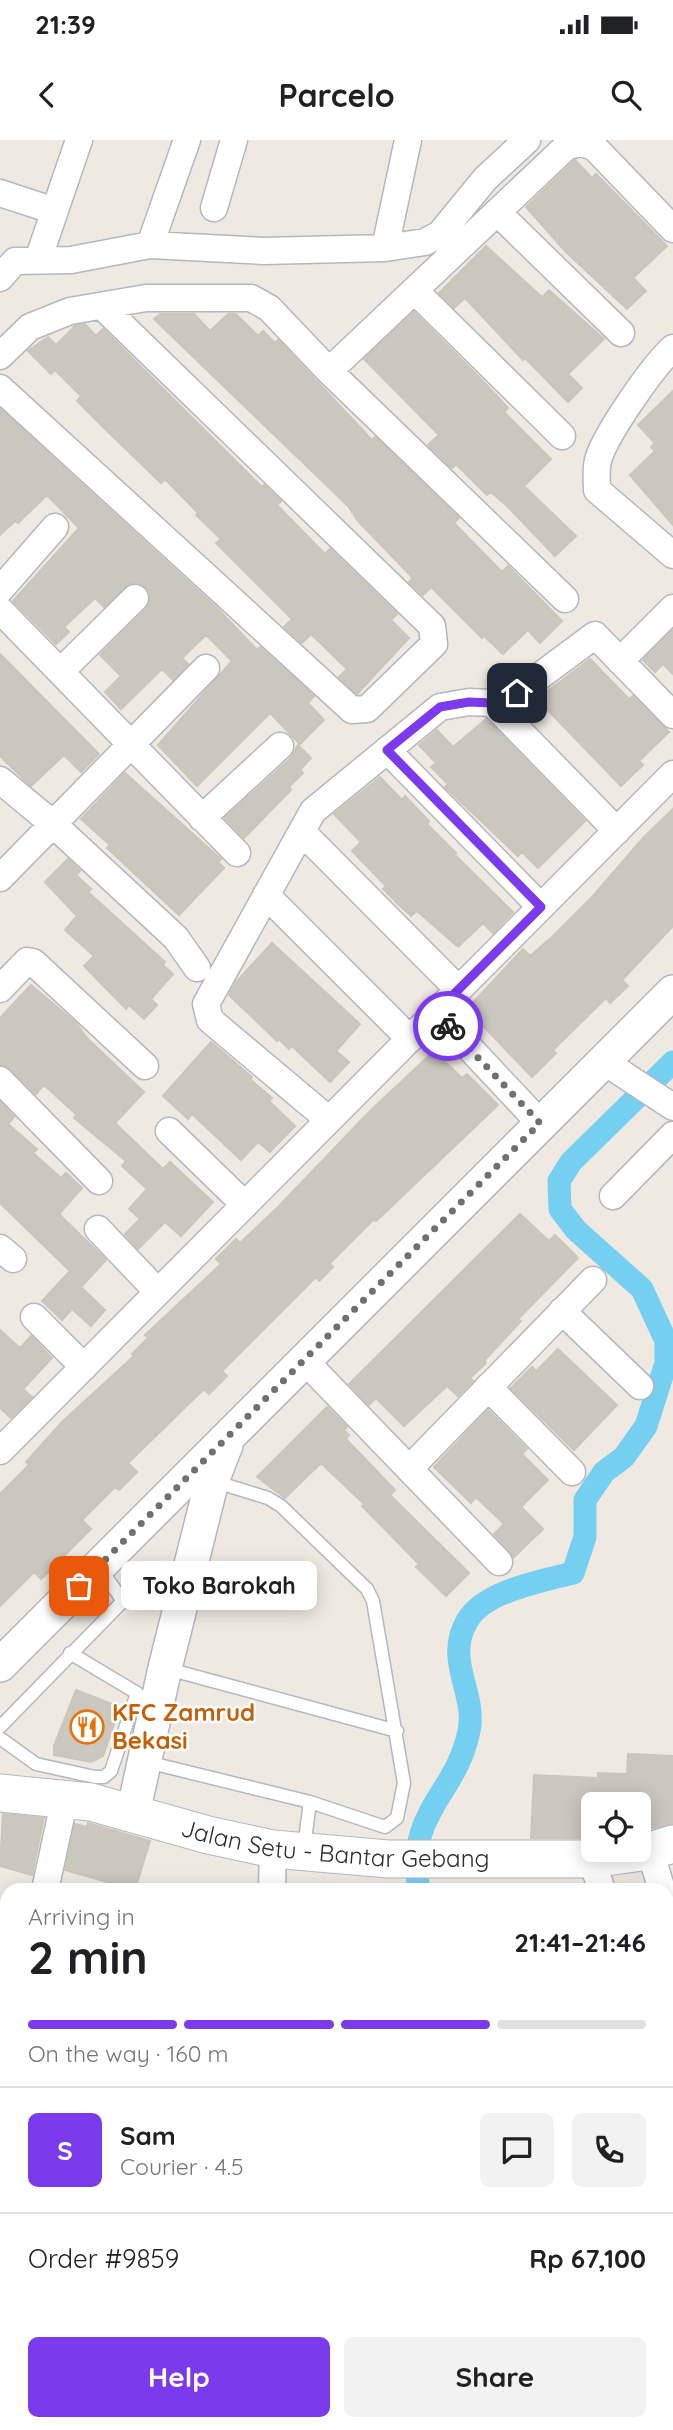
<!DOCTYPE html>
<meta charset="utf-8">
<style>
:root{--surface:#fff;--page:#f2f2f2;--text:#202124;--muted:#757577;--line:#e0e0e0;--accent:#7c3aed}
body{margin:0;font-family:Quicksand,sans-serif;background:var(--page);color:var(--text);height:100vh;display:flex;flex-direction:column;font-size:26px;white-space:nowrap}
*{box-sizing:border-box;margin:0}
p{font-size:23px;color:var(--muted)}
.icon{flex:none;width:38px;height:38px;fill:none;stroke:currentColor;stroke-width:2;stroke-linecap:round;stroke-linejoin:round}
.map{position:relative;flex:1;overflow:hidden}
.panel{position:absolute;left:0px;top:1743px;width:674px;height:548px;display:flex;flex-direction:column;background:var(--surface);border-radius:21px 21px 0 0;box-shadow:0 4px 18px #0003}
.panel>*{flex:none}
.buttons{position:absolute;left:581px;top:1652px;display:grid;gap:14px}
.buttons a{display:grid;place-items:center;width:70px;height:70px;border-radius:10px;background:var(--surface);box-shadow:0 4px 18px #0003;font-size:35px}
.pin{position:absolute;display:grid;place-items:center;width:60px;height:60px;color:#fff;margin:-30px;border-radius:14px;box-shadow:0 4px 10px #0006}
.courier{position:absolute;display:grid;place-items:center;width:70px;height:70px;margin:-35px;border:5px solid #7c3aed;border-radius:50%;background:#fff;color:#222;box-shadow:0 2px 9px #0007}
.bubble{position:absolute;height:49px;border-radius:10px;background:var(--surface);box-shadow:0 4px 18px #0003;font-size:23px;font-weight:700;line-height:49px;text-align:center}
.head em{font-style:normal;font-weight:700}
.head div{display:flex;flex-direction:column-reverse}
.head{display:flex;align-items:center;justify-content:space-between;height:119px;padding:0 28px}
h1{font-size:46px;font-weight:700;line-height:52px}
.bar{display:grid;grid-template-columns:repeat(4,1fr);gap:10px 7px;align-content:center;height:84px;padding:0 28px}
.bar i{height:9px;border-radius:5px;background:var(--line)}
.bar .selected{background:var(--accent)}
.bar p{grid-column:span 4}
.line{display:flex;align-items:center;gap:18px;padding:0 28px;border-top:2px solid var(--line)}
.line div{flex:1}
.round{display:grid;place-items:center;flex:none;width:74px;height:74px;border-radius:10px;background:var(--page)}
.cta{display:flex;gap:14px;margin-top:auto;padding:14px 28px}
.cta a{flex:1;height:80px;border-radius:10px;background:var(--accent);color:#fff;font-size:28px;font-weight:700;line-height:80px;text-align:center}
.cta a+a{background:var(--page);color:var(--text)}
.status{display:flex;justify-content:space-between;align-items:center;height:49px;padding:0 35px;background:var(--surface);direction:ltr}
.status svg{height:19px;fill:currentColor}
header{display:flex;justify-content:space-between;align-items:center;height:91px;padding:0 28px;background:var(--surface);font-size:32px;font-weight:700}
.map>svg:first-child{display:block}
.green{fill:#b6e59e}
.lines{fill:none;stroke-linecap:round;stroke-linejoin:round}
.canal{stroke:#75cff0;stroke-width:23}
.river{stroke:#75cff0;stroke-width:40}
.building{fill:#cbc7bf;stroke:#cbc5ba;stroke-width:2}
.service-casing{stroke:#b4b7c1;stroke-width:15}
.minor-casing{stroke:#b4b7c1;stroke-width:29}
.tertiary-casing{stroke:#b4b7c1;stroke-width:36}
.secondary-casing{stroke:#b4b7c1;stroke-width:39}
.service{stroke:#fff;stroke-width:12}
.minor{stroke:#fff;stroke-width:26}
.tertiary{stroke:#fff;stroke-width:33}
.secondary{stroke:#fff;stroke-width:37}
.done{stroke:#726f6d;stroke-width:7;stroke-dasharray:0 12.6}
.route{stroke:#7c3aed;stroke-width:9}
.labels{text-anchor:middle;stroke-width:5;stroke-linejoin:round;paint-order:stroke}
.food-label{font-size:24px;font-weight:bold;fill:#c56008;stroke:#fff;text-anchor:start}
.street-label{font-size:24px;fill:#2e2e2e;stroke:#fff}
</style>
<div class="status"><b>21:39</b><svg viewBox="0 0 49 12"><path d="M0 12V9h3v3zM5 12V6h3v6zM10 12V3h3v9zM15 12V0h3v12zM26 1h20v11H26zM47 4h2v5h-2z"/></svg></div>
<header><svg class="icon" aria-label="back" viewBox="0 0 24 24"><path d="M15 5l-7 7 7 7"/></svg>Parcelo<svg class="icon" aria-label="search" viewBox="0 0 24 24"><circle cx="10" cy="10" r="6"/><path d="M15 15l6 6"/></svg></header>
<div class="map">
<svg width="673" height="2290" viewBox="0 0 673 2290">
<rect width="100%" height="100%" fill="#efe9e1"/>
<!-- green -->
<path class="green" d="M0 1884 7 1886V2227L0 2228Z"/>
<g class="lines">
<!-- canal -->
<path class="canal" d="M419 1750C405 1671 456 1656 469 1591 477 1553 444 1521 467 1481 484 1451 542 1441 573 1433L585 1397V1360L604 1332 624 1317 646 1286 666 1223V1201L642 1149 576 1090 560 1069 559 1041 571 1022 673 922"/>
<!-- river -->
<path class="river" d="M0 2240 7 2239"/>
</g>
<!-- building -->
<path class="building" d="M575 20 592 38 596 34 667 106 633 138 646 151 627 169 566 112 526 67Z
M486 106 542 157 549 150 604 199 568 234 582 248 568 262 525 218 523 220 465 158 454 168 439 153Z
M414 172 482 240 508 268 504 272 551 319 524 346 576 396 555 416 507 366 491 352 487 355 456 324 452 328 428 305 439 295 364 219Z
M160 174H194L210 191 228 174H236L258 196 263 191 275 203 278 200 372 300 375 297 459 378 454 383 502 432 508 426 562 481 540 503 528 490 503 514 484 496 482 498 431 447 423 455 409 442 413 438 358 381 348 366 154 179Z
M85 184 96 196 103 189 262 347 264 345 281 361 277 365 325 414 330 409 397 474 391 480 409 498 357 554 339 537 347 529 311 494 302 503 284 487 292 479 216 403 221 399 196 375 198 373 165 339 161 343 101 285 77 261 81 256 55 230 51 234 28 211 48 197 56 205 75 186Z
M673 251V385L630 335 655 311 651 307 655 303 638 285Z
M0 269 217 468 257 510 260 507 314 556 308 563 324 580 300 604 270 573 197 646 158 605 232 521 206 495 182 518 188 524 173 540 162 529 121 569 105 552 121 536 100 515 146 469 150 455 146 447 130 443 104 467 95 458 64 487 69 492 56 504 13 461 79 388 47 355 18 383 15 381 0 395Z
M673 490V534L663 524 655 532 643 520Z
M0 514 99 614 81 632 64 615 31 646 0 616Z
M590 519 629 559 633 556 669 592 639 621 643 625 621 646 537 559Z
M486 579 585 681 538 728 522 712 518 716 445 647 448 644 431 627 436 623 419 605 437 590 453 607Z
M298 605 311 618 300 630 303 633 289 647 291 650 244 698 225 678 291 618Z
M125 633 221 719 218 722 224 728 179 775 107 708 110 705 81 679Z
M380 637 402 660 405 656 429 681 427 684 456 713 455 715 513 772 493 793 483 783 458 807 417 771 411 776 397 763 383 749 386 746 352 711 361 702 334 674Z
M673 669V786L622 840 628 846 610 863 606 858 553 910 556 913 532 937 467 869 523 809 530 816 552 797 592 757 644 697Z
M68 719 80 731 76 735 91 749 88 752 165 822 163 825 173 834 151 859 157 865 144 879 129 865 126 869 84 826 94 816 65 790 77 776 45 742Z
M272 803 360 884 336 911 349 922 330 942 292 906 289 909 279 899 277 901 229 855 236 842Z
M31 845 76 883 87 898 144 952 115 983 163 1029 170 1022 213 1062 181 1096 165 1082 138 1109 125 1094 140 1079 129 1069 147 1049 122 1026 126 1021 74 978 77 975 44 945 36 954 11 929 0 925V878Z
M211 902 252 937 250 939 272 958 269 961 295 986 270 1012 258 1002 241 1020 192 974 188 979 163 956Z
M434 911 462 938 467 934 498 965 376 1081 374 1079 330 1123 333 1127 319 1141 316 1137 222 1231 227 1236 209 1254 204 1249 128 1323 137 1332 119 1350 115 1347 82 1380 91 1389 41 1439 34 1432 0 1466V1354L29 1325 26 1322 62 1282 134 1216 132 1214 148 1198 145 1195 221 1124 216 1119 236 1099 240 1103 278 1067 370 971Z
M0 962 14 977 8 984 37 1009 33 1013 61 1038 66 1033 82 1048 59 1074 106 1120 81 1147 105 1170 91 1186 72 1169 62 1180 42 1161 70 1131 0 1063Z
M520 1074 549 1101 555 1095 578 1118 518 1179 521 1181 484 1221 486 1223 470 1238 473 1241 458 1256 447 1246 404 1286 376 1258 369 1265 349 1244Z
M0 1190 20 1208 31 1196 52 1218 23 1249 32 1257 11 1278 0 1268Z
M558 1209 617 1265 574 1310 511 1248 532 1227 536 1231Z
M327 1267 347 1287 344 1290 349 1295 346 1299 395 1350 390 1355 469 1433 446 1456 416 1427 419 1424 362 1366 364 1364 321 1323 285 1358 257 1337Z
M488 1270 527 1309 522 1314 548 1340 521 1367 543 1389 514 1417 494 1394 504 1384 476 1357 471 1363 434 1327Z
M76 1550 120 1567 103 1616 91 1622 54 1615V1606Z
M628 1614 673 1616V1684L639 1691V1664H592L590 1698H531L534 1635 598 1638V1633L627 1634Z
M3 1674 44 1678 32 1735 0 1726Z
M88 1683 150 1701 135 1750 65 1730 75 1684 87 1687Z"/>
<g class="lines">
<defs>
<path id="service" d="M168 1529 397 1591
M0 1587 123 1461 99 1427
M0 1598 36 1624 95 1637H104L111 1631 137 1553 70 1513
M147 1622 310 1662 385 1687 397 1678 404 1643 373 1461 367 1449 281 1366 268 1358 213 1341
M304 1707 310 1662"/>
<path id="minor" d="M0 53 55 71
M214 68 234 0
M497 72 621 193
M150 105 187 0
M385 108 408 0
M38 120 79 0
M0 138 15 121 71 120 150 105 264 111 385 108 425 102 440 94 485 39 527 0
M415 151 562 296
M673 208C653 226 608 291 599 317 595 328 597 339 597 350L673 415
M0 216 30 187 70 171 146 158H251L269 168 329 231 565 459
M329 231 567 6 581 3 594 7 673 89
M0 248 352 570 367 569 434 504 432 486 103 167
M0 450 55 387
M0 470 237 713
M620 521 673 468
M61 531 135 458
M492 563 617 691
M387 610 541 767
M0 640 53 684 176 798 197 828
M202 678 280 606
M302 692 459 850
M0 738 206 528
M266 755 410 899
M0 849 27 821 33 822 145 926
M436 872 540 983
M603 921 673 967
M0 940 99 1041
M329 980 210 880 206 864 313 671 440 567 469 562 492 563 517 553 595 495 673 575
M169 991 245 1065
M613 1056 673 995
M98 1089 158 1152
M0 1108 13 1119
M562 1171 640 1246
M34 1177 84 1227
M304 1220 499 1422
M488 1247 572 1332
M0 1311 673 634
M409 1329 593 1140
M650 1711 662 1750
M591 1719 602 1750
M45 1750 65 1658
M272 1750 273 1709
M667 1767 673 1788
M667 1940 673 1959
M667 2182 673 2178
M667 2211 673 2207
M310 2284 314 2290
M0 2288 19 2289 32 2284
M250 2290 258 2284
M488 2290 499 2284
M533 2290 543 2284"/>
<path id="tertiary" d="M0 1525 673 852
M133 1673 165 1528 212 1341 226 1305"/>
<g id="secondary">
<path id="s1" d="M0 1653 91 1662 208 1695 273 1709 388 1719H591L650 1711 673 1704"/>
</g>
</defs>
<!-- service casing -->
<use href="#service" class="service-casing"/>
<!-- minor casing -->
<use href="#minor" class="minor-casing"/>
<!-- tertiary casing -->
<use href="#tertiary" class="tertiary-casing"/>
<!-- secondary casing -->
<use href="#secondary" class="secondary-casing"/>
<!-- service -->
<use href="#service" class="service"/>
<!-- minor -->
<use href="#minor" class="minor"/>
<!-- tertiary -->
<use href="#tertiary" class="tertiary"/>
<!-- secondary -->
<use href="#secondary" class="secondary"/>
</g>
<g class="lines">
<!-- done -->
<path class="done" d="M79 1446 540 983 448 886"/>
<!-- route -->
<path class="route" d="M448 886 436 872 541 767 387 610 440 567 469 562 492 563 517 553"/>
</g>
<!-- icons -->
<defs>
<symbol id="restaurant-ring" viewBox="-11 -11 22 22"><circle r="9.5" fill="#fff" stroke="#e8710a" stroke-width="1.5"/><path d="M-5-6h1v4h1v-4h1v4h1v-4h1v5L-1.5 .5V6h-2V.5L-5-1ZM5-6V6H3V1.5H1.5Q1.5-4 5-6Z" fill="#e8710a"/></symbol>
</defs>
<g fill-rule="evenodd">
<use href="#restaurant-ring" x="68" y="1568" width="38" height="38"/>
</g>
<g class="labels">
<!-- food labels -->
<g class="food-label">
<text x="112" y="1581">KFC Zamrud<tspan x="112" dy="28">Bekasi</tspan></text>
</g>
<!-- street labels -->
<g class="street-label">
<text dy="8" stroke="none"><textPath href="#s1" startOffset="341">Jalan Setu - Bantar Gebang</textPath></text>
</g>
</g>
</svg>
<div class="buttons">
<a><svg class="icon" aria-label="locate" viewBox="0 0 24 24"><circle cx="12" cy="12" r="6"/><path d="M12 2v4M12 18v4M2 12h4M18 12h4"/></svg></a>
</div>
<div class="pin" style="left:79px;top:1446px;background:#ea580c"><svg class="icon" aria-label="bag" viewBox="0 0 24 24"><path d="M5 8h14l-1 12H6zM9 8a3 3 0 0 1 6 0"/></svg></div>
<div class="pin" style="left:517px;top:553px;background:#1f2937"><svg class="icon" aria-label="home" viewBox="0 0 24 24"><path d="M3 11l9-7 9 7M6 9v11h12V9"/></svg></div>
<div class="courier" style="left:448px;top:886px"><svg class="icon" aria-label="bike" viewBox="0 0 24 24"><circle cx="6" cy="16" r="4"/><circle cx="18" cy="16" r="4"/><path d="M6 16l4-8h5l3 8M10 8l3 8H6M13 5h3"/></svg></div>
<div class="bubble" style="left:121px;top:1421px;width:196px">Toko Barokah</div>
<section class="panel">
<div class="head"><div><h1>2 min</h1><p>Arriving in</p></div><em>21:41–21:46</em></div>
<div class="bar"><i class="selected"></i><i class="selected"></i><i class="selected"></i><i></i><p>On the way · 160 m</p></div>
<div class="line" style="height:126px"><b class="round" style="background:var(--accent);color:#fff">S</b><div><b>Sam</b><p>Courier · 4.5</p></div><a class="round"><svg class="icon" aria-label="chat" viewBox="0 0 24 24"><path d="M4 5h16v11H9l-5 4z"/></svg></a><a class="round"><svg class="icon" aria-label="phone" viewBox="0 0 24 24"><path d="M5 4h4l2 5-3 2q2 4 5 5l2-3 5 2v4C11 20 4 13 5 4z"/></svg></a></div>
<div class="line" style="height:91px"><div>Order #9859</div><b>Rp 67,100</b></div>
<div class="cta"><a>Help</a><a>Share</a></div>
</section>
</div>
